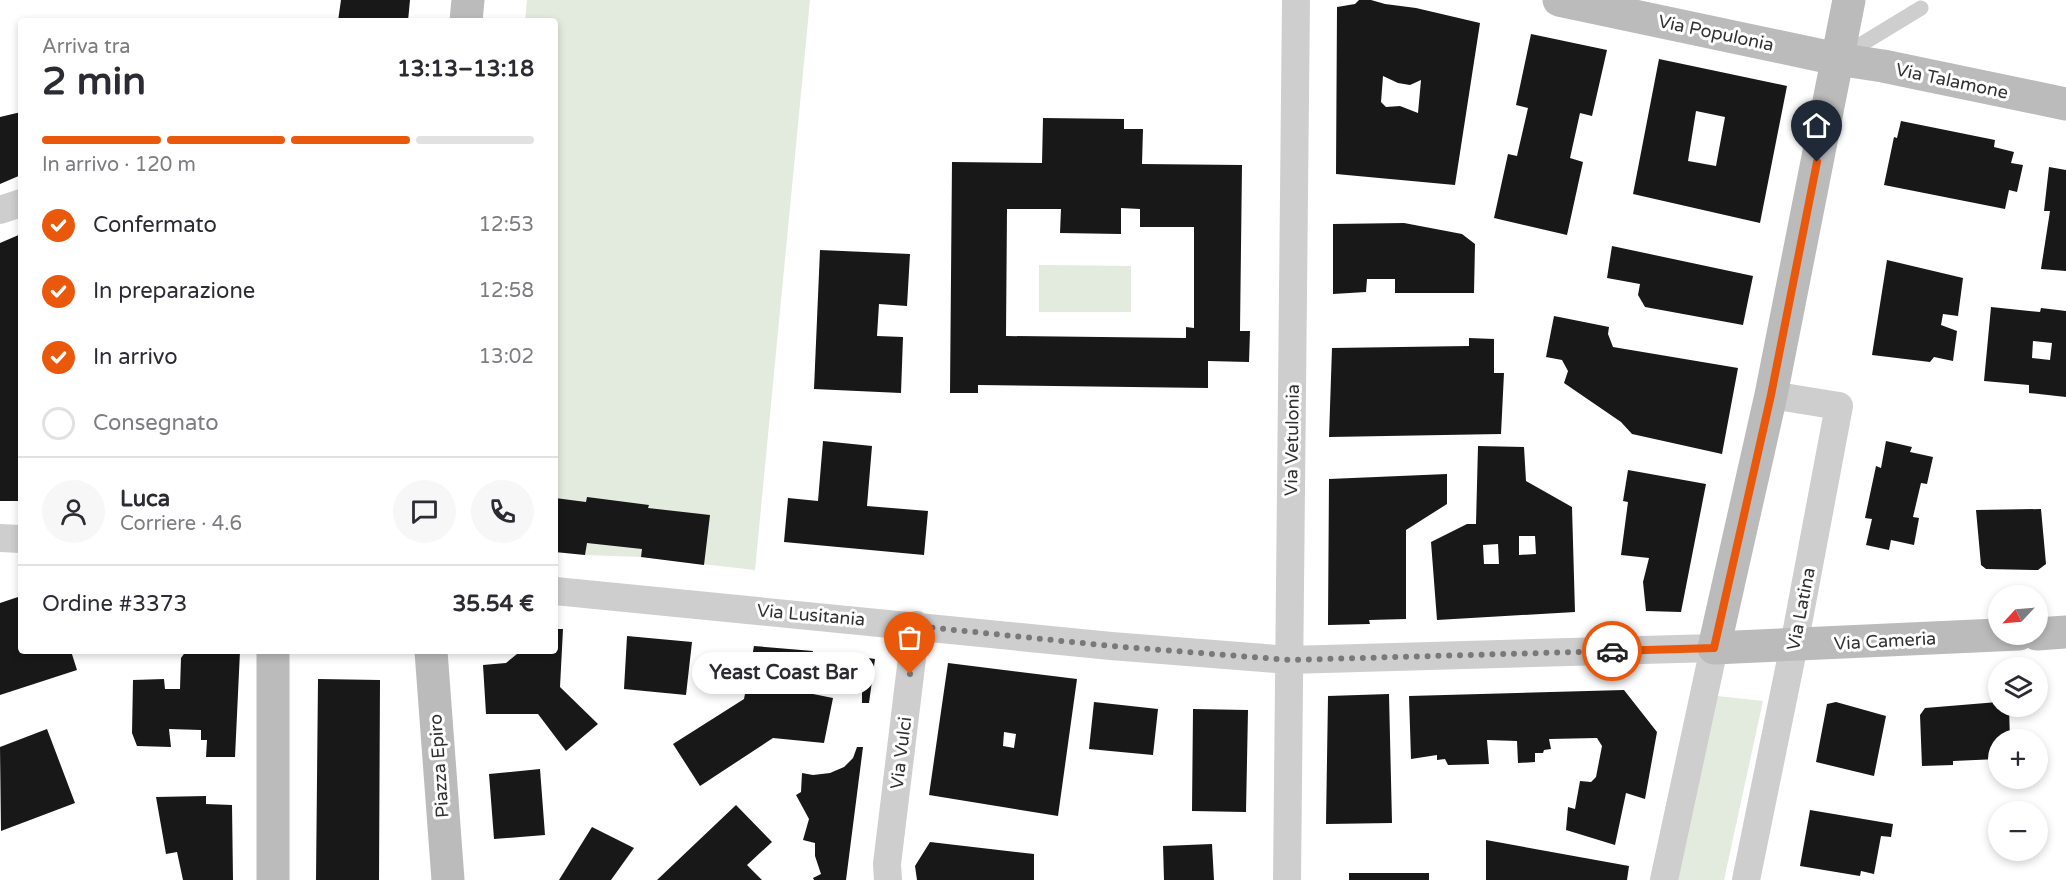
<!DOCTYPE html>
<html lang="it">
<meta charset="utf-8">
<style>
:root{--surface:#fff;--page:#f7f7f7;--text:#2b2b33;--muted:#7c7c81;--line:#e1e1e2;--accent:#ea580c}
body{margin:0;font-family:"Varela Round",sans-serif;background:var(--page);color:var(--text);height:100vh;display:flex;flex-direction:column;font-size:22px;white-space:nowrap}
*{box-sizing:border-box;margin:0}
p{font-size:20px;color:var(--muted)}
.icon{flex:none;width:33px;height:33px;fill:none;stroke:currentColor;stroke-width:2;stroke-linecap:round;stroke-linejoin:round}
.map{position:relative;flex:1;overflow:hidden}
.panel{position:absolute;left:18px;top:18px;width:540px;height:636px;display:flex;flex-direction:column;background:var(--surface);border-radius:6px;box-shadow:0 3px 9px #0003}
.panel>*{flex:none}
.needle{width:39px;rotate:244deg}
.fabs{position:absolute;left:1988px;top:585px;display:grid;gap:12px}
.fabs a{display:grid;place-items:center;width:60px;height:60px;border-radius:50%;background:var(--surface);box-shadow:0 3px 9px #0003;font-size:30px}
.pin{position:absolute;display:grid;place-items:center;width:51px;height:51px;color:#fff;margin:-62px -26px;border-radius:50% 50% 50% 0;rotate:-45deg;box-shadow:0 0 6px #0007}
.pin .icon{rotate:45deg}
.courier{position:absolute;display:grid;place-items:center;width:60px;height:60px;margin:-30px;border:4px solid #ea580c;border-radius:50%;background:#fff;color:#222;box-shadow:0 2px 8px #0007}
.bubble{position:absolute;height:42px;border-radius:21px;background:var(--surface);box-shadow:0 3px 9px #0003;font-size:20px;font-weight:700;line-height:42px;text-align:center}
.headline em{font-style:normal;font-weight:700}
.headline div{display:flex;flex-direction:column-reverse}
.headline{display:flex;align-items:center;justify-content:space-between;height:102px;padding:0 24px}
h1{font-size:39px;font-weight:700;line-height:45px}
.bar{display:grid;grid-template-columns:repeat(4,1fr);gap:9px 6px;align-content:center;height:72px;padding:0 24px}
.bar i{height:8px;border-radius:4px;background:var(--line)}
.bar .on{background:var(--accent)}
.bar p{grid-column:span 4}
.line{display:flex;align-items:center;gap:15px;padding:0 24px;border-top:2px solid var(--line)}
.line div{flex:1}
.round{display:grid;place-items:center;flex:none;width:63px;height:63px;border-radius:32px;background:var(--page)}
ol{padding:0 24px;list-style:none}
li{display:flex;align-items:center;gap:18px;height:66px}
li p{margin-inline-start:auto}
li .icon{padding:6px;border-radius:50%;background:var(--accent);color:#fff;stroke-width:4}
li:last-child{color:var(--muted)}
li i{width:33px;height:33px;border:3px solid var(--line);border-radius:50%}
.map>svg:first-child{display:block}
.green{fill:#e3eade}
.building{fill:#181818;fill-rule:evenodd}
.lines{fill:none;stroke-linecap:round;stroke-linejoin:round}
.lane{stroke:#cecece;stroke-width:15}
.street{stroke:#cecece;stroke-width:28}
.secondary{stroke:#bbb;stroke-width:33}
.done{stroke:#797979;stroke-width:6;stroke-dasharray:0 10.8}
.route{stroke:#ea580c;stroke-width:8}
.labels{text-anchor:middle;stroke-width:6;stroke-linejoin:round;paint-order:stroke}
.street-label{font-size:18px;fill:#313131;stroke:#fff}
</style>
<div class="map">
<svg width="2066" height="880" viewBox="0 0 2066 880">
<rect width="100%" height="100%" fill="#fff"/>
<!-- green -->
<path class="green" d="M527 0H810L755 570 641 557 585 555 555 552V21H525Z
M1039 265 1131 266V312H1039Z
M1717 696 1763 701 1724 880H1676Z"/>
<!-- building -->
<path class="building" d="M341 0H410L408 21H338Z
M1359 0H1371L1385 4 1416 8 1480 23 1455 185 1336 174 1337 7 1355 4ZM1383 76 1398 83 1410 85 1421 80 1418 113 1400 106 1386 107 1381 102Z
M1531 34 1607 50 1592 116 1580 113 1570 158 1583 162 1567 235 1494 218 1508 154 1517 156 1528 108 1516 105Z
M1659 59 1787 86 1760 223 1633 194ZM1696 111 1725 117 1716 166 1688 161Z
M21 112V175L0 184V117Z
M1043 118 1124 119V129H1143L1142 164 1242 165 1240 331H1250L1249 362 1208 361V388L978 385V393H950L952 162 1042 163ZM1121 208 1140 209V227H1194V328L1186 327V338L1006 336 1007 209H1061L1060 233 1121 234Z
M1901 121 1995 140 1994 147 2014 152 2011 163 2023 165 2017 192 2009 190 2005 209 1884 185 1894 137 1897 138Z
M2049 167 2066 170V271L2041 269 2050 211H2044Z
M1404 223 1462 234 1475 244 1474 293H1395V279H1367L1366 292 1333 294V224Z
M21 234V501H0V243Z
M1612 246 1753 276 1743 325 1645 307 1638 295 1640 284 1607 278Z
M820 250 910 254 907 306 879 304 877 336 903 337 901 393 814 389Z
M1887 260 1963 278 1958 316 1943 314 1941 325 1957 331 1953 361 1934 357 1930 362 1872 355Z
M1991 307 2040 312 2041 308 2066 311V397L2029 393V385L1984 381ZM2033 341 2052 343 2050 360 2032 358Z
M1554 316 1609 327 1608 334 1613 347 1738 368 1722 454 1632 434 1621 422 1564 383 1568 371 1562 360 1546 357Z
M1469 338 1494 339V373H1504L1501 434 1329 437 1332 348 1469 346Z
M823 441 872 446 867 506 928 511 924 555 784 542 788 498 818 501Z
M1886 441 1912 447 1910 452 1933 457 1927 484 1921 483 1913 517 1919 518 1914 545 1891 540 1889 550 1866 545 1872 519 1865 518 1876 466 1881 468Z
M1478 446 1524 447 1526 481 1572 507 1575 612 1437 620 1431 542 1467 524H1476ZM1519 536H1535L1536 554 1519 555ZM1498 544 1499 564H1484L1483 545Z
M1628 470 1706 484 1681 612 1646 611 1643 582 1649 558 1621 555 1628 502 1623 501Z
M1447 474V504L1406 530V619L1369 620 1370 624 1328 625 1329 479Z
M587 497 649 505 648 508 710 515 704 565 641 557 642 549 587 543 585 555 555 552V498L586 502Z
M2041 509 2046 564 2038 570 1986 569 1981 565 1976 510Z
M21 596V651H71L77 670 0 695V603Z
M555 629H563L560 687 598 724 566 751 538 714H486L483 665 506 663 517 654V651H555Z
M627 636 692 642 686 695 624 689Z
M754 646 813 651 806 687 808 693 833 698 824 743 773 738 700 786 673 744 744 699Z
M186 651H240L235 757H206L207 740H201V730L169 729 171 747 137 746 132 733 133 680 164 679 165 689H180L181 658Z
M833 653 875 659 869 703H862V689L859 682 843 673 828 669Z
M948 663 1077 679 1058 816 929 795ZM1004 732 1016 734 1014 748 1003 746Z
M318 679 380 680 379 880H316Z
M1624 690 1657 732 1645 799 1626 793 1615 845 1566 830 1568 807 1575 809 1580 781 1591 782 1596 777 1602 746 1597 738 1549 739 1551 749 1544 750 1543 753H1535V762L1518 763 1517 741 1487 740 1489 764 1448 765 1445 759 1437 760V755L1411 759 1409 696Z
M1389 694 1392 823 1326 824 1328 696Z
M1094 702 1158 709 1153 755 1089 749Z
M1836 702 1886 716 1874 776 1816 762 1827 704Z
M1998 702V706L2009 708 2010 740H1998V759L1953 761V765L1922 766 1920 715 1925 708Z
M1193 709 1248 710 1246 812 1192 811Z
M47 729 75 803 1 831 0 747Z
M857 747H863L846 880H814L813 878 821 874 815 856V843L803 840 809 819 796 795 801 792 802 773 813 775 830 773 844 767 853 758Z
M540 769 545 835 494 839 489 774Z
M206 796V804L232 805 233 880H183L177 852 166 854 156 797Z
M736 805 772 842 747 865 762 880H657Z
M1810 810 1893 824 1891 837 1881 836 1874 874 1861 871 1860 876 1800 866Z
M592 827 634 848 611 880H559Z
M1486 840 1629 866 1627 880H1486Z
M930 842 1034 854V880H917L915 866Z
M1212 844 1214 880H1164L1163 846Z
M1349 873H1429V880H1349Z"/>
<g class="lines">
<!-- lane -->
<path class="lane" d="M1842 56 1921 8"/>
<!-- street -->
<path class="street" d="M0 210 21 203
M0 538 21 539
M555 591 1111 646 1289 660 1714 648 1664 880
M888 880 887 864 916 625
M1287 880 1296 0
M1746 880 1794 645 1839 406 1771 395"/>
<!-- secondary -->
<path class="secondary" d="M1559 0 1837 59 1883 66 2066 104
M1849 0 1771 395 1714 648 2019 634
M466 21 468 0
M2037 634 2066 632
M431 651 448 880
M273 880V651"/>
</g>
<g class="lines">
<!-- done -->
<path class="done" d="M910 674 916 626 1111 646 1290 660 1612 651"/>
<!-- route -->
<path class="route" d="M1612 651 1714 648 1771 395 1817 162"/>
</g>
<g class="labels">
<!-- street labels -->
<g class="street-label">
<text transform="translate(1716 33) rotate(12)" y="6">Via Populonia</text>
<text transform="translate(1952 81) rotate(12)" y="6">Via Talamone</text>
<text transform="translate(1292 440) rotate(-89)" y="6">Via Vetulonia</text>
<text transform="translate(1801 609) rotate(-79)" y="6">Via Latina</text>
<text transform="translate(811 615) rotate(5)" y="6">Via Lusitania</text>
<text transform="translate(1885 641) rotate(-3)" y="6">Via Cameria</text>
<text transform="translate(901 753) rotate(-83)" y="6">Via Vulci</text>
<text transform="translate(439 766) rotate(-94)" y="6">Piazza Epiro</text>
</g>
</g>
</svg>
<div class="fabs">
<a><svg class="needle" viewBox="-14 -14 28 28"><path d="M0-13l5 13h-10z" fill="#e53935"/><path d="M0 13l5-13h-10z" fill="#7c7c81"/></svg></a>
<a><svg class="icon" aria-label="layers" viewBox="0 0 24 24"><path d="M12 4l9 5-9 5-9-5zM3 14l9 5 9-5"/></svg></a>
<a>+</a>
<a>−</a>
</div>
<div class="pin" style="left:910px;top:674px;background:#ea580c"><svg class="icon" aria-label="bag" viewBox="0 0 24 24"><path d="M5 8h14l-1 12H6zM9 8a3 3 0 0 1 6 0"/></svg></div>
<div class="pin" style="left:1817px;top:162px;background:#1f2937"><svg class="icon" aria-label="home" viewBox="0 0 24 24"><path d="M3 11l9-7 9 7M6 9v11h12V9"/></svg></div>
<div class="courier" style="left:1612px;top:651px"><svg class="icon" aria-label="car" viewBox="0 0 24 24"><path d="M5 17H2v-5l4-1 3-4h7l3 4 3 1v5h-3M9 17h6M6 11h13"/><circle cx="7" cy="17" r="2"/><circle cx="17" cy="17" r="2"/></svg></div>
<div class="bubble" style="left:692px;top:652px;width:183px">Yeast Coast Bar</div>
<section class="panel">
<div class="headline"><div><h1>2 min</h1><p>Arriva tra</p></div><em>13:13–13:18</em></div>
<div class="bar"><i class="on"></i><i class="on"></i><i class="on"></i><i></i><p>In arrivo · 120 m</p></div>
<ol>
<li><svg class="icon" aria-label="check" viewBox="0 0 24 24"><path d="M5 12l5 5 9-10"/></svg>Confermato<p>12:53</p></li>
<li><svg class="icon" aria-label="check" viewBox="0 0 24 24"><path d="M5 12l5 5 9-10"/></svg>In preparazione<p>12:58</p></li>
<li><svg class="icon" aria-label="check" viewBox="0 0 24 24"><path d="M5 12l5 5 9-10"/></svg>In arrivo<p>13:02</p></li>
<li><i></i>Consegnato</li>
</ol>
<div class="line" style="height:108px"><a class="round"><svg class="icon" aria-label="person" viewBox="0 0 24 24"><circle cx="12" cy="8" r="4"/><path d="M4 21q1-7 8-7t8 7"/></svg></a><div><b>Luca</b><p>Corriere · 4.6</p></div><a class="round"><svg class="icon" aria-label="chat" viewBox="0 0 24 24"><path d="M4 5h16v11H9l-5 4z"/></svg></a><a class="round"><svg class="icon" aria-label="phone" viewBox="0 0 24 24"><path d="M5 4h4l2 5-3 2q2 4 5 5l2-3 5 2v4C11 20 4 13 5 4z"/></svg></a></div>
<div class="line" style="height:78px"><div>Ordine #3373</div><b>35.54 €</b></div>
</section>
</div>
